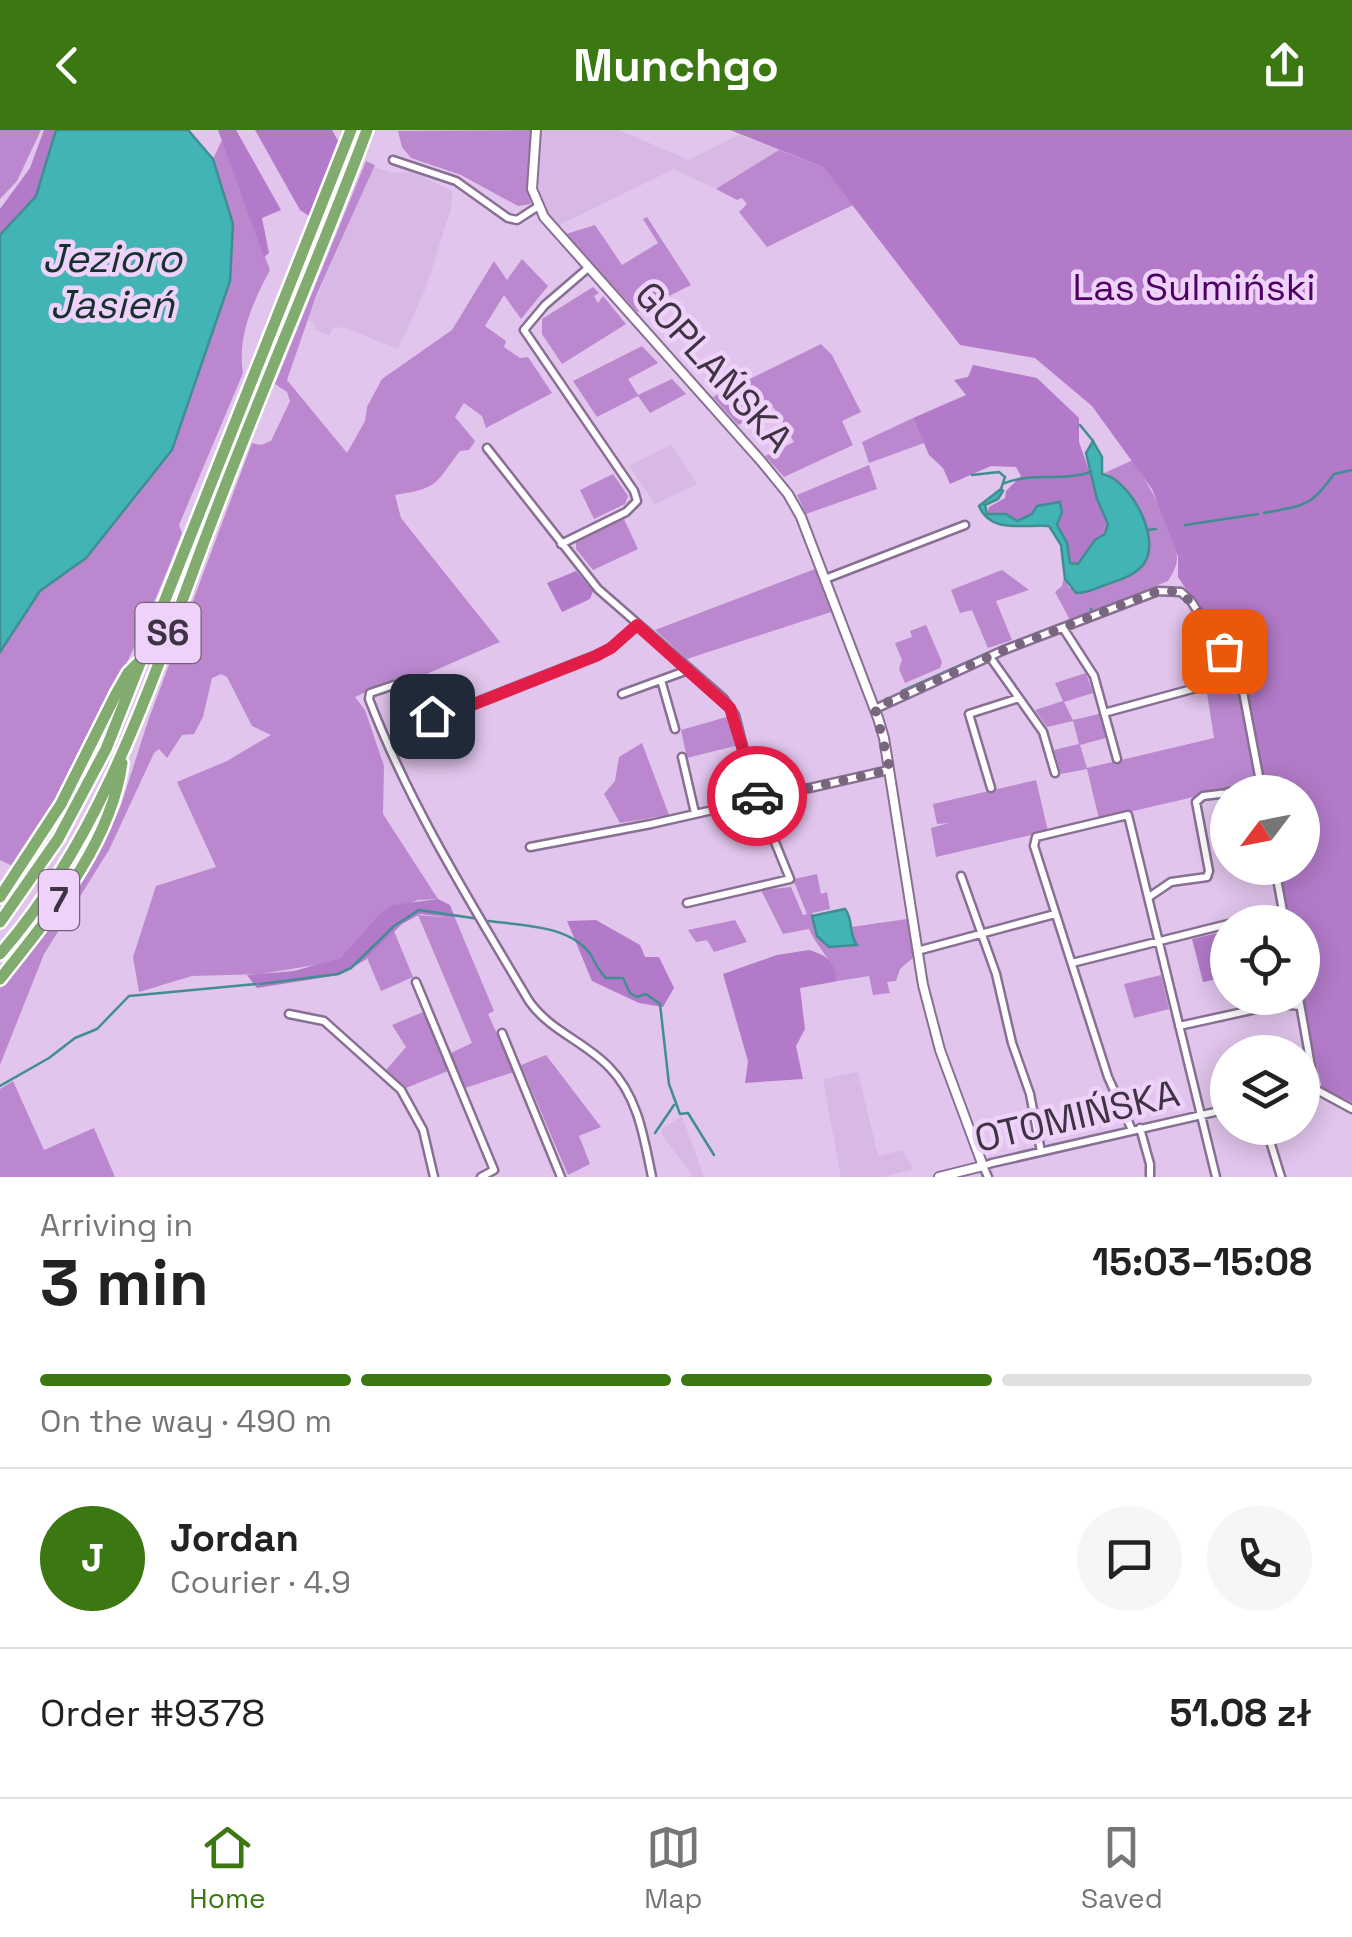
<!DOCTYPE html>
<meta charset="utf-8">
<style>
:root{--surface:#fff;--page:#f6f6f6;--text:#222;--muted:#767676;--line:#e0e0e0;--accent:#3c7812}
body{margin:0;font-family:"Space Grotesk",sans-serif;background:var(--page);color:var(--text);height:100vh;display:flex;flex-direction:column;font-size:38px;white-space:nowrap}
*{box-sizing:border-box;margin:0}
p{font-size:32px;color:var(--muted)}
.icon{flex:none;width:55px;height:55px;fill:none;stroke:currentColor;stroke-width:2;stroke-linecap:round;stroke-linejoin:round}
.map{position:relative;height:1047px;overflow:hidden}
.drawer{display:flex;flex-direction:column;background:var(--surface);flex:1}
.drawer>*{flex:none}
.needle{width:65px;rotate:238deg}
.fabs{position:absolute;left:1210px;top:645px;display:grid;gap:20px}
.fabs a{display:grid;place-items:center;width:110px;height:110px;border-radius:50%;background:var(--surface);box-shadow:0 5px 25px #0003;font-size:50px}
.pin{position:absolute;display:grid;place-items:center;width:85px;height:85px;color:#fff;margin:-42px;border-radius:20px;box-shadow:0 5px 15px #0006}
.courier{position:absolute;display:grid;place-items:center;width:100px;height:100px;margin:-50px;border:8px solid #e11d48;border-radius:50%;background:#fff;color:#222;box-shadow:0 2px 12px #0007}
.overview em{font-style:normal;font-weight:600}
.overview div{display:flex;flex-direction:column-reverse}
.overview{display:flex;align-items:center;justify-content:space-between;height:170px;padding:0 40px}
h1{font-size:65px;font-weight:600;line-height:75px}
.bar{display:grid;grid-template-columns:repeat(4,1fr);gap:15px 10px;align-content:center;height:120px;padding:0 40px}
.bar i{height:12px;border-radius:8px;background:var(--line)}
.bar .selected{background:var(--accent)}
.bar p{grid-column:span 4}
.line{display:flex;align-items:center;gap:25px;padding:0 40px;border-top:2px solid var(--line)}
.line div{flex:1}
.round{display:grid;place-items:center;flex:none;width:105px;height:105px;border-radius:52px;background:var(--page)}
header{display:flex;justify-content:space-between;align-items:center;height:130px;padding:0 40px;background:var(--accent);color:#fff;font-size:45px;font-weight:600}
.menu{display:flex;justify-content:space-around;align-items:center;height:140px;border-top:2px solid var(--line);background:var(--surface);font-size:28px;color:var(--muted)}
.menu a{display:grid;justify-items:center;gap:5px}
.menu .selected{color:var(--accent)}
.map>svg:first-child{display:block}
.built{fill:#d8b8e5}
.green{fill:#bb88d0}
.forest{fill:#b27ac8}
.water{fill:#42b4b5;stroke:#418d92;stroke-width:2.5}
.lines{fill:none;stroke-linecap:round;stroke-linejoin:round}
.stream{stroke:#418d92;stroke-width:2.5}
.minor-casing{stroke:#886f93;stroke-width:11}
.tertiary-casing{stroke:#886f93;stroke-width:12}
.motorway-casing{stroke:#fff;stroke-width:16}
.minor{stroke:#fff;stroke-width:6}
.tertiary{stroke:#fff;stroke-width:8}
.motorway{stroke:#82ab6f;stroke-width:11}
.done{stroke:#77667e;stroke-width:10;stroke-dasharray:0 18}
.route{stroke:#e11d48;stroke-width:12}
.labels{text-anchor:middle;stroke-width:9;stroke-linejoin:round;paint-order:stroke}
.shield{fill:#eed2fa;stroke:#736379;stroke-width:2.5}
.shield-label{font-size:35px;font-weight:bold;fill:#3e3342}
.park-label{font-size:38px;fill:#4f0065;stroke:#eed2fa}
.street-label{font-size:38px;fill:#3e3342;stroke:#eed2fa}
.water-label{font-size:40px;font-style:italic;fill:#173030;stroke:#eed2fa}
</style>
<header><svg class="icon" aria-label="back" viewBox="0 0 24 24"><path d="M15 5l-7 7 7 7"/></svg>Munchgo<svg class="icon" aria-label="share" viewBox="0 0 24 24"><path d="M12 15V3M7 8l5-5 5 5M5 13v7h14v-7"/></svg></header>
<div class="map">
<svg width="1352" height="1047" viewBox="0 0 1352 1047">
<rect width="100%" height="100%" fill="#e1c5ec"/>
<!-- built -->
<path class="built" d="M541 0H619L689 30 739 5 779 20 716 59 674 39 557 96 545 79 537 50Z
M374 37 393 43 412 42 452 61 451 79 425 160 398 219 345 198 334 197 329 205 315 200 316 196 307 189Z
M671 315 697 354 655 374 629 336Z
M858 942 878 1026 902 1020 914 1039 883 1047H841L823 949Z
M682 986 704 1047H693L662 1005V999Z"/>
<!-- green -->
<path class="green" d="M0 0H41L17 51 0 69Z
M533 0 528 56 531 74 518 76 461 45 411 28 402 17 398 1Z
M222 10 270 140C253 172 237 206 243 243L179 395 182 403C137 520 82 632 15 737L0 730V522L40 461 86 428 173 320 233 94 213 29Z
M779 20 823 37 853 75 767 117 739 82 747 74 742 68 737 70 716 59Z
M366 31 375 35 316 166 287 250 347 323 365 291 367 277 382 249 452 200 494 131 507 150 522 129 548 156 521 189 504 165 485 196 506 211 504 217 520 228 528 227 552 263 486 298 482 286 464 273 455 287 475 311 469 320 460 321C434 355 439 358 395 365L401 388 500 512 399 556C385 549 368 562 355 567L365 580 384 636 383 684 438 769 418 770 376 787 340 828 321 834 261 844 192 846 139 862 133 827 156 756 216 737 177 652 227 631 271 605 252 596 227 547 221 544 212 548 203 587 194 604 182 605 167 628 159 619 154 623 109 720 44 824 0 935V858L55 790 103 714 121 675 148 591 252 313 261 315 271 311 290 271 287 262 275 254Z
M647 87 691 155 637 182 566 104 595 95 622 135 658 113 643 89Z
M593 157 599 163 594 166 598 173 603 166 626 194 562 234 542 204V189Z
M821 214 832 225 861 282 842 291 853 315 784 347 765 326 794 312 774 278 738 295 713 267Z
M642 216 658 233 628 249 638 265 672 249 686 264 650 283 638 266 597 287 573 251Z
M913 288 924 313 869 333 862 312Z
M1133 330C1146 350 1178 405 1177 428 1177 436 1172 445 1168 451L1070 490 1055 462 1062 456 1063 450 1065 449 1069 458 1093 461 1098 458 1142 383C1129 368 1122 356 1107 343L1102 344Z
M869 335 877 359 806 384 797 365Z
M613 344 628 366 625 374 594 389 580 360Z
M624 389 638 419 593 440 576 419V411Z
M815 439 831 482 687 529 655 500Z
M1002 440 1029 460 996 471 1012 510 988 518 972 480 960 483 951 460Z
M926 495 942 532 940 538 905 553 899 539 902 530 895 513 912 507 910 501Z
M1086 543 1093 563 1064 572 1073 590 1099 584 1106 608 1080 615 1087 638 1214 608 1206 557 1227 552 1228 556 1232 555V551L1236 550 1258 652 1099 689 1087 639 1061 644 1054 620 1079 614 1073 591 1047 597 1035 580 1063 571 1055 553Z
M730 586 740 621 735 616 687 628 681 600Z
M642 613 669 685 620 693 604 664 615 651 619 627Z
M1036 650 1048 701 936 727 931 698 949 693 937 694 933 674Z
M790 742 794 749 817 744 821 764 827 762 830 779 812 783 817 806 829 817 855 812 851 797 907 789 914 827 900 839 896 851 887 852 890 863 873 865 869 846 838 851C833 830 818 819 809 799L783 804 761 760 791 757 803 785 807 784Z
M418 785 455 788 494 881 488 884 514 942 465 958 451 923 472 913Z
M735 790 747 812 714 822 707 810 696 812 688 800Z
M394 801 413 847 381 861 367 828Z
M1161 845 1169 879 1134 888 1124 854Z
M423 882 448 941 406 958 386 940 406 917 392 895Z
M546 925 601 997 579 1006 590 1034 568 1045 521 935Z
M13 951 44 1020 94 998 115 1047H0V959Z"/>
<!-- forest -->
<path class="forest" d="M44 0H56L36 66 0 105V79L30 38Z
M218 0H236L281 80 262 88 269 123 264 127Z
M255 0H332L338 11 309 86 300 80Z
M730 0H1352V972L1322 959 1303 876 1288 871 1287 868H1302V792H1272L1285 783 1277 738H1302V662H1264L1242 543 1178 447V426L1152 359 1092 276 1035 228 960 215 823 37Z
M973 235 1037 248 1079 288V312L1108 394C1104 409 1088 421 1078 434H1070L1067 413 1057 395 1062 382 1060 373 1017 391 1006 384H987L989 377 1005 368 1006 361 1021 346 1016 337 991 336 950 354 943 338 929 325 913 288 966 265 954 250 968 247Z
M576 441 593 461 590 469 562 482 547 453Z
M438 769 450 775 455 788 420 784 402 794 365 830 339 845 257 858 247 845 294 841 340 828 376 787 393 775Z
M596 790 640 815 645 827H659L674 858 663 877 639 873 592 851 567 791Z
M1227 801V847L1203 852 1192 809Z
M809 820C829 826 833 831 838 851L800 858 805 899 796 916 803 949 745 953 748 931 723 844 777 825Z"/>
<!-- water -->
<path class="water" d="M56 0H188L213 29 233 94 230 151 172 320 86 428 40 461 0 522V105L36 66Z
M1093 311 1102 327V344C1128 348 1161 405 1145 432 1137 445 1120 450 1105 455 1094 459 1088 463 1076 463L1065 449 1061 415 1049 396C1024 394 990 404 979 376L1001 359 1003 361 998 369 985 375 987 384H1006L1017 391 1032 384 1037 376 1060 372 1062 382 1057 395 1067 413 1070 433 1078 434 1095 410 1105 404 1108 394 1097 369 1086 323Z
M845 779C854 790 848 804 857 815L829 817 817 806 812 786Z"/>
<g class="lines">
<!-- stream -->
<path class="stream" d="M1080 295 1093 311
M972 345 999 342 1005 347 1001 359
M1005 353C1032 342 1062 352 1091 342
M1264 383C1304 375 1310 378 1334 344L1352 340
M1185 395 1258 384
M1147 400 1156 399
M1073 490 1092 482 1091 479
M1046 500 1065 493
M1023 509 1040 502
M1003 517 1018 511
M902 561 997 519
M488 791C519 795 566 795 588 821 595 830 597 840 606 848H623L630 863 637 867 646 864 660 874 669 954 680 984 688 983 714 1025
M260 854 338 844 351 838 394 796 419 780 479 789
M0 956 49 928 75 908 97 899 129 866 256 854
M655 1003 674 975"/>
<defs>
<path id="minor" d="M393 30 456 51 508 88 517 90 537 77
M487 318 598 459 724 569 735 585 755 663 790 749 687 773
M561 414 626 382 637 371 634 361 524 200 545 175 588 138
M825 449 965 395
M637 495 611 518 596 525 439 587 419 581 394 555 370 563 369 569C410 676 471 773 529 871 550 901 584 911 609 937 638 966 644 1008 652 1047
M1063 498 1094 546 1117 629
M990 527 1019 568 969 584 991 658
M661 550 675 599
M622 564 688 540
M1019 568 1043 602 1055 643
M875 579 1004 520 1158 461 1181 462 1191 471 1240 546 1262 662
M1104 583 1240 546
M682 627 695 683
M1228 662 1262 658
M530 717 651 694 889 640
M1275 738 1285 792
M961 746 996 844 1012 913 1030 964 1041 1022
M1149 767 1171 752 1207 747 1209 741 1196 672 1203 666 1228 663
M1233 792 1283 781
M917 821 1055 784
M1072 833 1228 794
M416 852 494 1040 481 1047
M1299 868 1315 959
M289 884 324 891 401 960 423 1000 434 1047
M1179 896 1279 874 1300 876
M502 903 561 1047
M1302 962 1315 959 1352 979
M1140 998 1150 1034V1047
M1266 998 1281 1047
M1132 1000 1108 947 1034 716 1036 707 1128 685 1216 1047
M988 1047 983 1036 992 1033 1228 979"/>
<path id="tertiary" d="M536 0 532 59 544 87 761 331 788 364 801 387 878 588 884 608 923 855 940 920 983 1036 939 1047"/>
<path id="motorway" d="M0 767 61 674 116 564 128 543 138 533
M0 792 58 709 106 619 351 0
M0 824C111 697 158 529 218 375 266 249 320 126 367 0
M0 849C49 787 111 714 122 633"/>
</defs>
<!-- minor casing -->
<use href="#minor" class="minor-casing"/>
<!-- tertiary casing -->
<use href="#tertiary" class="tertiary-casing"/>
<!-- motorway casing -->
<use href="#motorway" class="motorway-casing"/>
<!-- minor -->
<use href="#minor" class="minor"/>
<!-- tertiary -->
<use href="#tertiary" class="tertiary"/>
<!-- motorway -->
<use href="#motorway" class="motorway"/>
</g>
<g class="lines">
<!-- done -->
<path class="done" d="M757 666 759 669 890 640 875 578 1004 520 1158 461C1192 455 1208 496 1224 521"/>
<!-- route -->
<path class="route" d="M432 586 452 583 596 526 611 518 637 495 730 578 757 666"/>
</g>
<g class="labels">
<!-- shield labels -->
<g class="shield">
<rect x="135.5" y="473" width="65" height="60" rx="8"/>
<rect x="39" y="740" width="40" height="60" rx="8"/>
</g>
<g class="shield-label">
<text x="168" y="515">S6</text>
<text x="59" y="782">7</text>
</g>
<!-- park labels -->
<g class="park-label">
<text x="1194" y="170">Las Sulmiński</text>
</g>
<!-- street labels -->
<g class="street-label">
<text transform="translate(714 237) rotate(48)" y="13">GOPLAŃSKA</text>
<text transform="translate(1077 986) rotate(-13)" y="13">OTOMIŃSKA</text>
</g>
<!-- water labels -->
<g class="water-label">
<text x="112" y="142">Jezioro<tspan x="112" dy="46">Jasień</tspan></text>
</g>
</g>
</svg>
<div class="fabs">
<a><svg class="needle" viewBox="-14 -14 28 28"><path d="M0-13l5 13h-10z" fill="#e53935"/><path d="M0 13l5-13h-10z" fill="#767676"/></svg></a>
<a><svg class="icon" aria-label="locate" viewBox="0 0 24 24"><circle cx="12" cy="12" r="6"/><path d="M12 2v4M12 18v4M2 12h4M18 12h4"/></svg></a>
<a><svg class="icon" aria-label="layers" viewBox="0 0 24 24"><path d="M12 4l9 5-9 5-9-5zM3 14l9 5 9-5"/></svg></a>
</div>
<div class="pin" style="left:1224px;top:521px;background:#ea580c"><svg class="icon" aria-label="bag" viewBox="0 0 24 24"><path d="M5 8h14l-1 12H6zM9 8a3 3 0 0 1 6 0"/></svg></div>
<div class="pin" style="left:432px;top:586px;background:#1f2937"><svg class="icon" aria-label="home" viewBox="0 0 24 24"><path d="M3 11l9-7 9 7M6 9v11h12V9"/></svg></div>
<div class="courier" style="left:757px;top:666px"><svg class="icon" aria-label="car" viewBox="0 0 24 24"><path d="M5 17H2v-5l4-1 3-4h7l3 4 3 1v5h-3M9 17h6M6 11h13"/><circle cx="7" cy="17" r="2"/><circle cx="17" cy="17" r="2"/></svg></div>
</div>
<section class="drawer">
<div class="overview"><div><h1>3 min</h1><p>Arriving in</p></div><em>15:03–15:08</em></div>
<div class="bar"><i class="selected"></i><i class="selected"></i><i class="selected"></i><i></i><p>On the way · 490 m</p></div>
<div class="line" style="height:180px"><b class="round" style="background:var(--accent);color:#fff">J</b><div><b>Jordan</b><p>Courier · 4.9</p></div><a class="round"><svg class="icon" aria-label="chat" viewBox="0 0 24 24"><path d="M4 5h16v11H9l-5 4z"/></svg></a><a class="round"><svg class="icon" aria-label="phone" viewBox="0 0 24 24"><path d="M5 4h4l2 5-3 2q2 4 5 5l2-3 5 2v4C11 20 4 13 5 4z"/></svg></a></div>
<div class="line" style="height:130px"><div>Order #9378</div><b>51.08 zł</b></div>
</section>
<nav class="menu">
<a class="selected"><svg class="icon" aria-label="home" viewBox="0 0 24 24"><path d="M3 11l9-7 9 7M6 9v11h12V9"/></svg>Home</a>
<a><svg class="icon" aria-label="map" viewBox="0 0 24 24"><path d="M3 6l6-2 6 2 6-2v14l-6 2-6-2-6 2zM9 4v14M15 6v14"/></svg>Map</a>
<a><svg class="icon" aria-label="saved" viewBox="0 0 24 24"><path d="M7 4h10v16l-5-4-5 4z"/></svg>Saved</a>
</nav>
